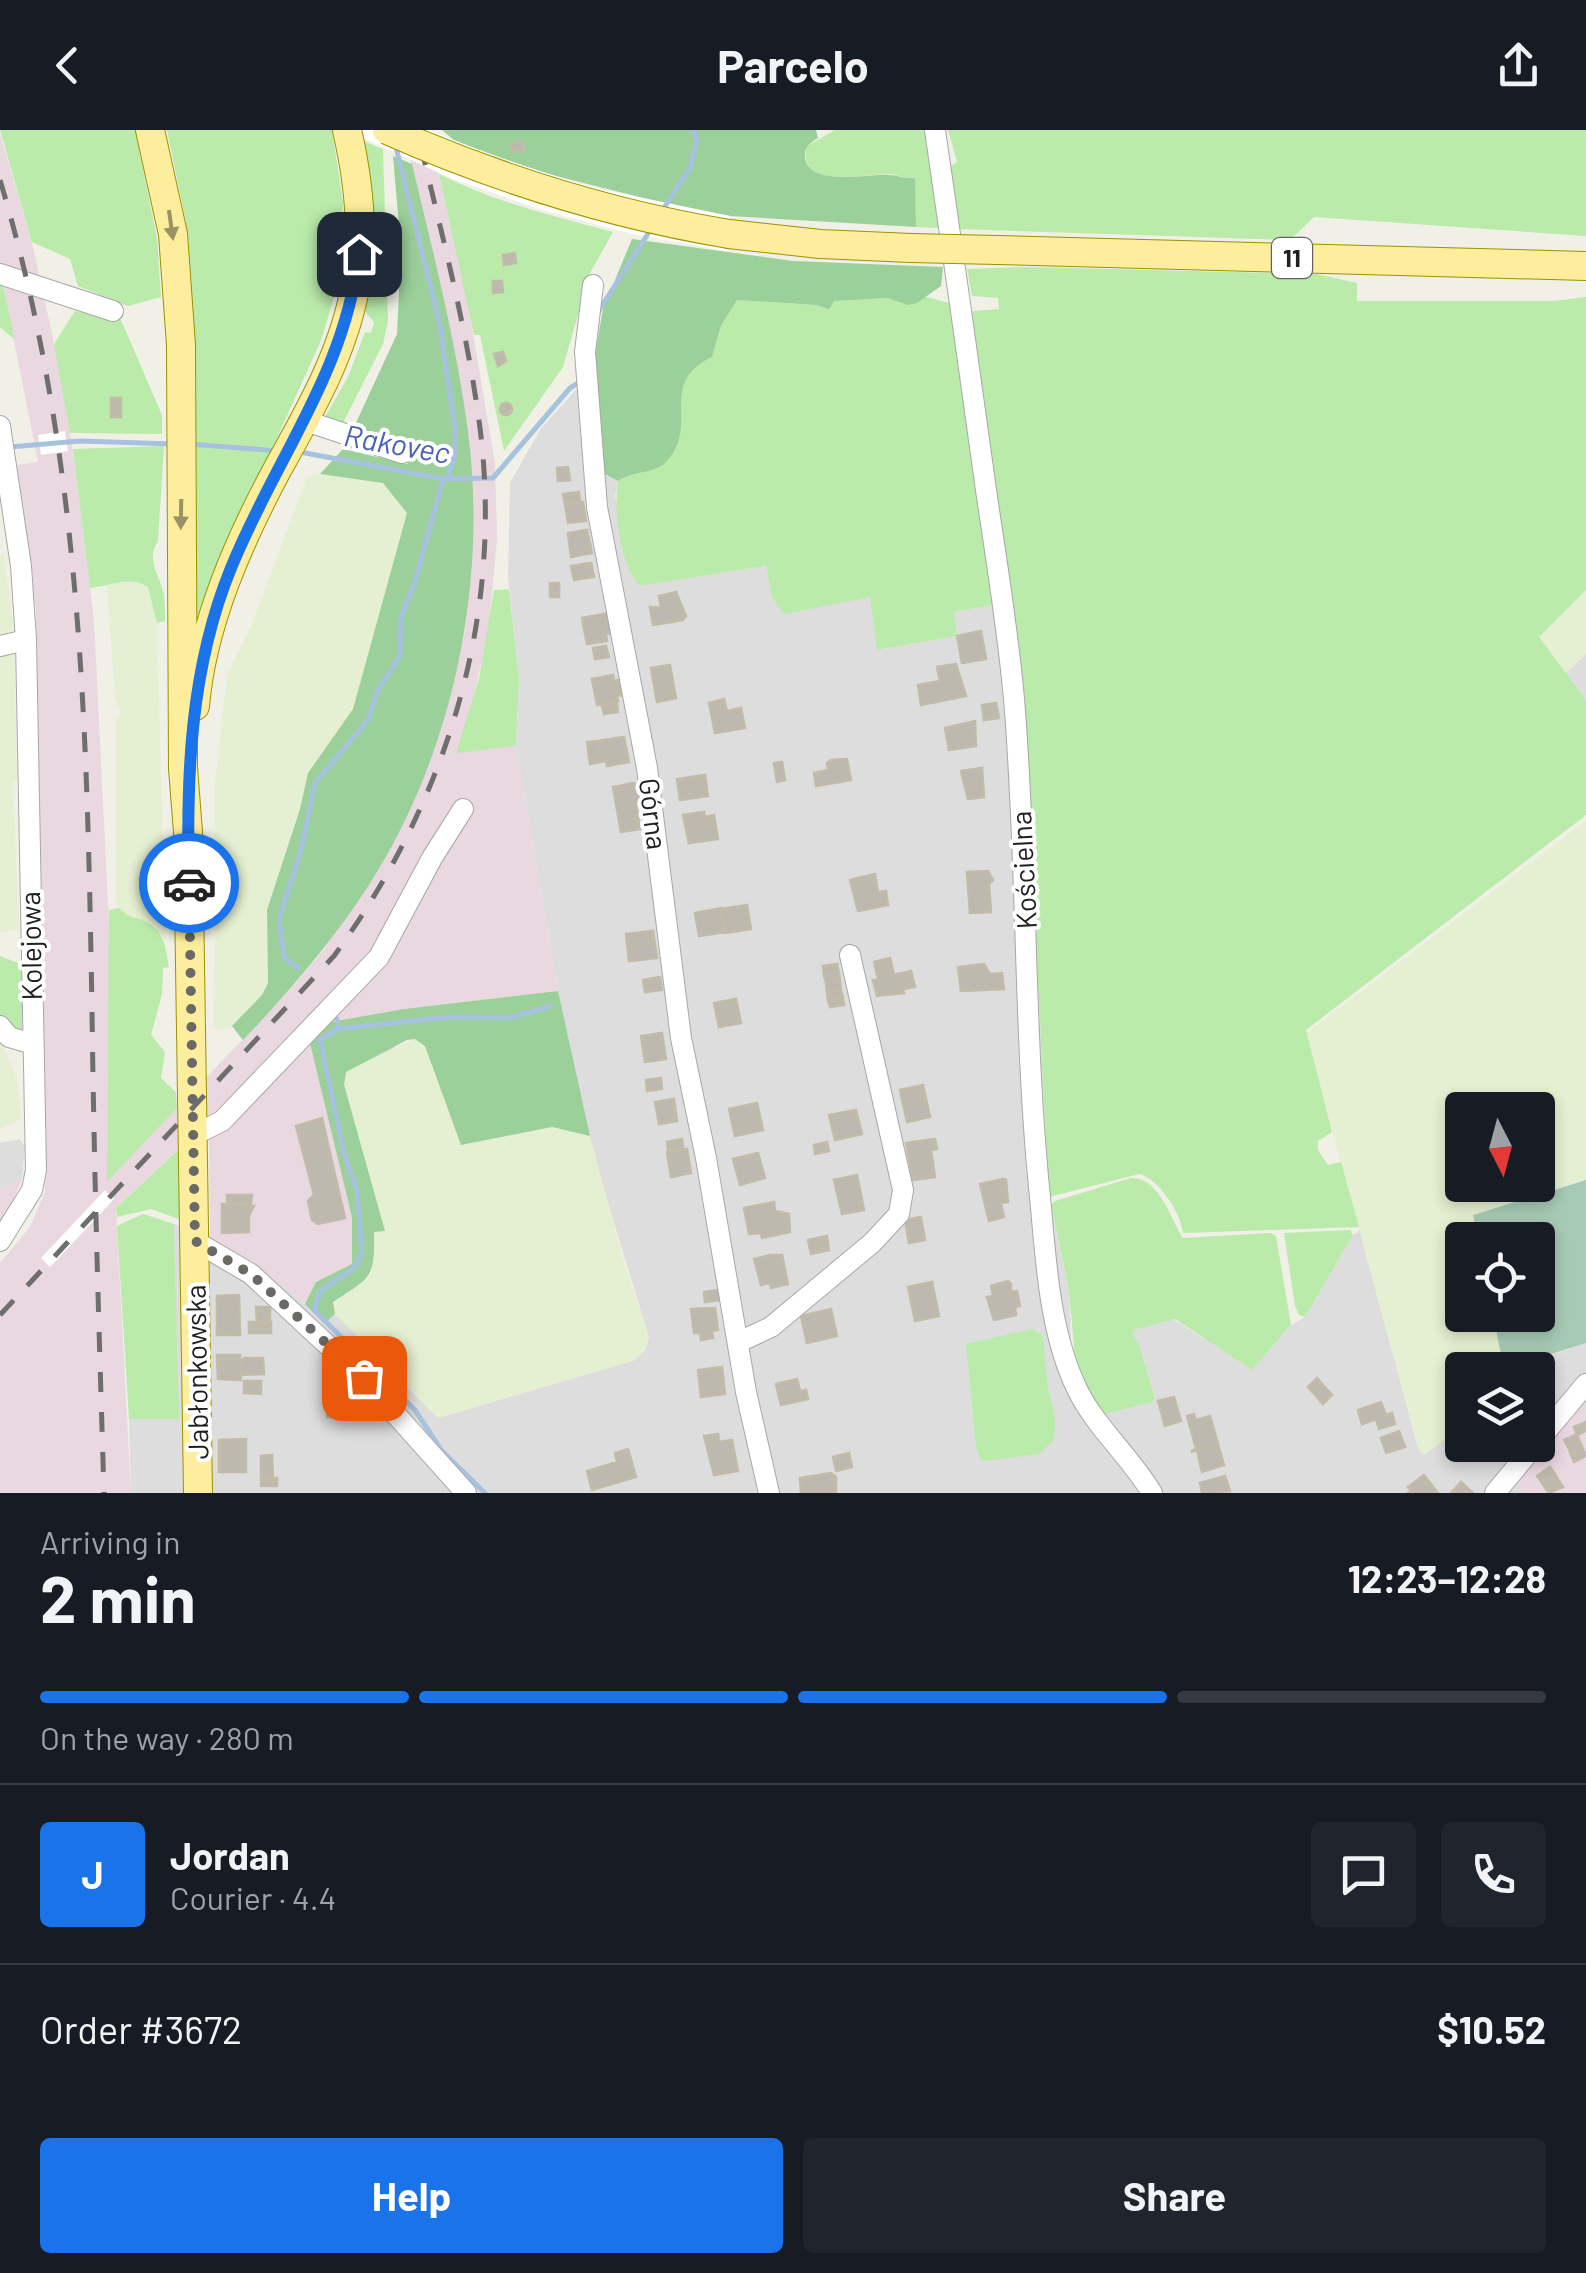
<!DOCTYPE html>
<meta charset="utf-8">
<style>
:root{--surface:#171b24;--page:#20242c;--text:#f1f3f6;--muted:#9ea1a6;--line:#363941;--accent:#1a73e8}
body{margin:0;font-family:Barlow,sans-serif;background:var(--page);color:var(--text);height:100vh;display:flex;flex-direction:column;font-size:38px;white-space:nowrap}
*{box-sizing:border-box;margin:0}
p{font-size:32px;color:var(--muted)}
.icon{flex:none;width:55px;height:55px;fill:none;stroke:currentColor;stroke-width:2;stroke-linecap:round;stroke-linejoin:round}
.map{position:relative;height:1363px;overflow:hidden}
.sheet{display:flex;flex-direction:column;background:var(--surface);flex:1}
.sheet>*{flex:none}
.needle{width:65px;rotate:174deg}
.fabs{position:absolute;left:1445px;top:962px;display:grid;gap:20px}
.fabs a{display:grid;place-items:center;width:110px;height:110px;border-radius:10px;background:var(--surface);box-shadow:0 5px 15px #0003;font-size:50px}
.pin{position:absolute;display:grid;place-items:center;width:85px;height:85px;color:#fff;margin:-42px;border-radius:20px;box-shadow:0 5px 15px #0006}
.courier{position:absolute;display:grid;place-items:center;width:100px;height:100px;margin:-50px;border:8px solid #1a73e8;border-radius:50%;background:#fff;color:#222;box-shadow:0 2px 12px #0007}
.overview em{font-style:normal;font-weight:700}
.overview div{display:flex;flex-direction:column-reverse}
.overview{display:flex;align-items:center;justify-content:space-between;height:170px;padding:0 40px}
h1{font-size:65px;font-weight:700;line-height:75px}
.bar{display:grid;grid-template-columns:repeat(4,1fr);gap:15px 10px;align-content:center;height:120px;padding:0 40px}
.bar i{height:12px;border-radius:8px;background:var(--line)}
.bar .active{background:var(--accent)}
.bar p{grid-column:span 4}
.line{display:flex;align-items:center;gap:25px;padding:0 40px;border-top:2px solid var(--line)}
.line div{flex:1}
.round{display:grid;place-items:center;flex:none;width:105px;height:105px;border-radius:10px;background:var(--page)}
.action{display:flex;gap:20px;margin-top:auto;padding:20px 40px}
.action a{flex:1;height:115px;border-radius:10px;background:var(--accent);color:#fff;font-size:40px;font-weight:700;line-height:115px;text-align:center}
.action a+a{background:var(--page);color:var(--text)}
header{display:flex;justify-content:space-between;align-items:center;height:130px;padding:0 40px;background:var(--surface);font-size:45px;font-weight:700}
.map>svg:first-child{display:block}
.residential{fill:#dedddd}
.industrial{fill:#ead8e1}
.farmland{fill:#e5efd1;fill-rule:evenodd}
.grass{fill:#baebab}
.forest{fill:#9bd09a}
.cemetery{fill:#a7cab5}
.pier{fill:#fff}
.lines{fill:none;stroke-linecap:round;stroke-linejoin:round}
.stream{stroke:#a6c2de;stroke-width:5}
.building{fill:#bdb9af;stroke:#c2bba8;stroke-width:2.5}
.minor-casing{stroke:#a7a7a7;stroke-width:22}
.major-casing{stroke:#9b9200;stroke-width:30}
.minor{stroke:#fff;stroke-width:20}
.major{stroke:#fdee9e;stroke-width:28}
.rail{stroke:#6e6e6e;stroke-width:5;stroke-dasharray:20 20;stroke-linecap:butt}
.major-bridge-casing{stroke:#9b9200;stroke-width:30;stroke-linecap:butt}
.major-bridge{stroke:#fdee9e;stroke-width:28}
.oneway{fill:#9a9165}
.done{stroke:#696965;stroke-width:10;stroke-dasharray:0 18}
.route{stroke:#1a73e8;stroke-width:12}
.labels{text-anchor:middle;stroke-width:8;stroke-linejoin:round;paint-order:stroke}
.shield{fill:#fff;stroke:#636363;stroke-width:2.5}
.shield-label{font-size:25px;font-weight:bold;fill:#202020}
.street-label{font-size:28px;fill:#202020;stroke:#fff}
.water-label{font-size:30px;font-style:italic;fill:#4a62b1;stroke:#fff}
</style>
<header><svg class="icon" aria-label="back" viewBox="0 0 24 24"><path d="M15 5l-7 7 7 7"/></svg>Parcelo<svg class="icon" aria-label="share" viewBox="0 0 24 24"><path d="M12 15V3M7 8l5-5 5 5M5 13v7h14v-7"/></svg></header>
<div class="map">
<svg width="1586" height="1363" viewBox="0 0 1586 1363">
<rect width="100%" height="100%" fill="#f0f0e6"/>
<!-- residential -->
<path class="residential" d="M579 256 603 343 618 351 615 366 640 456 766 436 772 467H870L878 520 957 506 953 482 997 474 1024 583 1049 1067 1069 1160 1072 1229 1152 1271 1155 1267 1139 1214 1133 1207 1134 1200 1171 1188 1253 1239 1291 1195 1305 1187 1353 1105 1360 1100 1418 1318 1423 1325 1462 1297V1315H1538V1240H1520L1519 1236 1586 1213V1270L1515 1350 1524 1363H131L129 1289H178L174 1094 226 1116 305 1174 323 1194 335 1184 438 1288 635 1230 649 1208 592 1020 564 896 516 616 519 549 508 446 510 353 540 300Z
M1586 524V570L1566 543Z
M20 1009 25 1017 22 1050 0 1058V1013Z"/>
<!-- industrial -->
<path class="industrial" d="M404 0H429L468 174 495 333 497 410 488 505 467 593 457 622 516 616 558 861 404 879 352 1087V1135L316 1152 305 1174 226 1116 210 1109 209 990 116 1078 131 1363H0V1133L30 1097 45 1062 36 480 16 335 38 332 0 140V4L32 112 59 236 74 327 94 490 111 835 108 1050 290 860 324 819 368 756 390 718 445 586 465 501 470 457 471 335 468 299 445 179Z
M22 1050 5 1087 0 1094V1058Z
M1586 1270V1363H1524L1515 1350Z"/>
<!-- farmland -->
<path class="farmland" d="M320 344 383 353 408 383 353 579 308 643 300 679 267 780 268 853 262 865 231 897 220 900 214 897 215 784 219 781V772L214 769 215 655 227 545 252 494 307 347Z
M4 424 14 500 0 506V426Z
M128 449 148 456 157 493 165 809 148 793 132 790 119 778 116 770V589L121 583 115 567 107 456Z
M1586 460V524L1566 543 1538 507Z
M14 519 17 649 13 653 19 800 0 802V521Z
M1586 691V1050L1473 1085 1478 1110H1462V1185H1493L1504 1239 1519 1235 1520 1240H1462V1297L1423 1326 1418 1318 1306 903ZM1462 980H1538V1055H1474L1480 1057 1478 1061 1470 1059V1055H1462Z
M0 907 17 949 21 989 0 999Z
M415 909 425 915 461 1015 552 997 590 1006 623 1129 649 1208 646 1219 635 1230 438 1288 335 1184 332 1172 366 1150 372 1142 374 1101H384L343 950 346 942 359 934Z"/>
<!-- grass -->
<path class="grass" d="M0 0H135L157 108 161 167 128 176 78 156 70 129 32 112Z
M167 0H332L343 72 336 160 322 208 227 419 197 498 195 252 186 92Z
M835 0H929L941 98 916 97 914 48C905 49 899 45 890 44 867 43 795 61 807 16Z
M948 0H1586V106L1314 87 1290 110 957 99 948 38 957 32Z
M361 10 383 19 388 191 383 214 342 295 325 287 348 247 365 202 371 203 374 192 366 183Z
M439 44C494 72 554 86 613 102L590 143 563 237 504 321 480 205H474Z
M1025 137 1316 144 1357 153V171H1554L1586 167V460L1539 507 1586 570V685L1306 900 1332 1002 1318 1011V1020L1328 1035 1341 1032 1359 1097 1183 1103C1181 1083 1159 1049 1139 1044L1049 1067 1024 583 971 191 973 181 999 179 998 168 972 166 967 139Z
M0 152H2L15 210 0 197Z
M923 166 949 173 955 188 997 474 954 482 957 506 877 520 870 467 784 484 772 467 766 436 640 456C620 437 613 378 618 351 633 340 656 345 668 330 700 293 657 253 712 227L721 196 737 170 816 175 828 178 834 171 888 168 917 173Z
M75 181 121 190 162 285V304L70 303 54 214Z
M164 316 158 411C145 431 161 446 164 466 165 474 165 483 165 491L157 493 148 457C129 445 111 456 90 458L73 319Z
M509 459 519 549 516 616 456 623 479 548 494 460Z
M119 778C131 790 135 786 148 793 165 802 166 820 169 837L163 838 162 864 151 905 165 922 161 948 176 962 177 978 107 1052 109 780Z
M0 826 18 833 23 845 22 900 16 902 0 885Z
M179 1019V1089L151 1079 117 1087 116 1078Z
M1131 1048C1160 1047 1170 1089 1183 1108L1271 1103 1276 1106 1291 1195 1252 1240 1175 1189 1134 1200 1133 1207 1139 1214 1155 1268 1152 1272 1105 1284 1097 1278 1072 1229 1074 1218 1069 1160 1051 1075 1055 1071Z
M143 1084 174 1094 179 1289H129L117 1096Z
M1350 1100 1353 1105 1305 1187 1299 1185 1295 1176 1284 1103Z
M1033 1199 1043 1206C1046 1224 1045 1245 1049 1263 1054 1280 1058 1292 1053 1311L1039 1324 986 1331 980 1329 976 1317 966 1214Z"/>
<!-- forest -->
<path class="forest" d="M442 0H816L818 8C810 13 804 17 805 27 808 58 872 43 891 45 900 46 905 49 915 48L916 97 730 86 683 78 544 43 455 11Z
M393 26 412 34C433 122 456 211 468 301 488 457 453 625 367 758 331 813 289 862 243 910L232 896 262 865 268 853 267 780 300 679 308 643 353 579 407 383 383 353 320 344 343 319 407 334 417 321 354 297 397 204 401 119Z
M632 109 793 131 943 137 941 156 917 173 908 175 888 168 834 171 829 179 816 175 737 170 721 196 712 227C657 253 700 293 668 330 656 345 633 340 618 351L603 343 592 241 603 179Z
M558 861 590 1006 552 997 461 1015 425 916 415 909 407 910 346 942 344 955 385 1101 374 1102C375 1149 371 1147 333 1172L335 1184 324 1194 305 1174 316 1152 352 1134V1087L309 909 331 892 404 879Z"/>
<!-- cemetery -->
<path class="cemetery" d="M1586 1050V1213L1504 1239 1493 1185H1538V1110H1478L1473 1085Z"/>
<!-- pier -->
<path class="pier" d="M346 0H429L499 28 590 57 730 86 727 121 632 104 539 79 448 47Z
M65 301 68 321 41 325 38 305Z
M105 1060 114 1069 50 1137 41 1128Z"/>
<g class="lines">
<!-- stream -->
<path class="stream" d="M395 13 439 191 455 298V325L447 349
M662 81 690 38 697 9 692 0
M598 182 651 99
M190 314 279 321
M10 317 80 311 174 314
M300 322 443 349 493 348 570 258 583 250
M298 838 284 827 279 789 301 720 315 653 368 590 378 560 400 526 401 487 415 452 443 349
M337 889 338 899 320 910 344 1023 357 1060 362 1125 353 1139 320 1161 314 1180 415 1280 442 1321 485 1363
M338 899 449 887 509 888 551 876"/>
</g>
<!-- building -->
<path class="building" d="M522 11 525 21H512L511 14Z
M515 123 516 133 504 135 503 125Z
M493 151H502L503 162 493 163Z
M503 222 506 231 498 236 494 224Z
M111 268H121V287H111Z
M500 279a6 6 0 1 1 12 0a6 6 0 1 1-12 0Z
M568 337 570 350 558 351 557 338Z
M579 362 580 372 565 374 563 364Z
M583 372 586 391 568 393 565 374Z
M587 400 592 423 571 427 568 403Z
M591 433 594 447 574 450 571 436Z
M550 453H559V467H550Z
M676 462 686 486 683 490 653 495 650 477 661 478 659 466Z
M610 483 613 503 606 504 607 511 587 514 582 488Z
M981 501 986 529 962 533 957 506Z
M606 516 609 527 595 529 593 518Z
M956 534 966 566 921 575 918 555 940 551 937 537Z
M670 535 676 568 657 572 651 538Z
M613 545 614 551 619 550 622 565 617 566 618 571 597 575 592 549Z
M724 569 727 581 741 578 745 598 715 603 709 573Z
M617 573 618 582 604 584 602 576Z
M996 573 999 588 984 590 982 575Z
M975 591 976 616 949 620 945 598Z
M624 607 629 632 607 636 606 631 601 632 597 611Z
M597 611 601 632 590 634 587 612Z
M847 629 851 650 816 656 814 643 828 640 827 633 831 630Z
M782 632 785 650 777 652 774 633Z
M982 638 984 667 968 669 961 641Z
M705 645 708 666 680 670 677 649Z
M633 653 640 655 642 672 636 673 640 699 621 702 613 657Z
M704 682 705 687 714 685 718 709 689 713 683 685Z
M988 741 993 750 989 754 991 782 970 783 967 742Z
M875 744 878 762 886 761 888 775 858 781 850 750Z
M747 775 751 799 725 803 721 779Z
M721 778 725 802 699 806 695 783Z
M653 801 657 828 629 831 626 804Z
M890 828 894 845 911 841 915 857 903 859 904 863 877 866 873 850 878 849 874 832Z
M837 834 839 843 824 845 823 836Z
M984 834 990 844 1002 843 1004 859 961 861 958 837Z
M839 843 840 851 826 853 824 845Z
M660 847 662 860 645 862 643 850Z
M840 851 841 860 827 862 826 853Z
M841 860 843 868 828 870 827 862Z
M843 868 844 875 830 877 828 870Z
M736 869 741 893 719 897 714 873Z
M662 903 666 929 645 932 641 906Z
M661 948 662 959 647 961 646 950Z
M923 955 930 987 907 992 900 960Z
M674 969 677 991 659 994 655 972Z
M757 973 763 1000 735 1006 729 979Z
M856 980 862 1004 835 1010 829 985Z
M322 988 345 1088 318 1094 312 1090 308 1071 314 1065 296 996Z
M682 1009 683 1017 668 1020 667 1012Z
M935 1009 937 1019 931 1020 935 1047 913 1050 906 1013Z
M827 1012 829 1021 815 1024 814 1015Z
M687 1019 691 1043 671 1047 667 1022Z
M758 1023 765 1048 740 1055 733 1029Z
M857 1045 864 1080 842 1084 834 1050Z
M1003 1049 1006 1050 1008 1072 1001 1073 1004 1087 989 1091 980 1054Z
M227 1065H252L251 1074H227Z
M774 1072 775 1081 789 1084 790 1102 762 1108 761 1103 749 1104 744 1078Z
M222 1074 254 1076 249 1086V1102L222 1103Z
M921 1087 925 1110 909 1113 905 1090Z
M827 1106 829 1120 820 1122 817 1108Z
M817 1108 820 1122 811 1124 808 1110Z
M770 1125H782L788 1154 771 1158 770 1153 761 1155 754 1129Z
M1008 1151 1011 1154V1162L1017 1161 1020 1176 1015 1177 1016 1185 994 1190 987 1167 993 1166 991 1156Z
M932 1152 939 1186 915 1191 908 1157Z
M719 1160 720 1170 705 1172 704 1162Z
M239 1165 240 1205H217V1166Z
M256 1177H270V1194H257Z
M715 1178 718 1200 712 1201 713 1208 701 1210 700 1203H694L691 1179Z
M831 1179 837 1206 807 1213 801 1186Z
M249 1192H271V1203H249Z
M217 1225H240L241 1250 218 1249Z
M244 1228H263L264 1244 241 1245V1232Z
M722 1237 725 1264 701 1267 698 1240Z
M1317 1248 1332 1265 1323 1274 1308 1257Z
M797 1249 800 1261 806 1260 808 1269 781 1275 776 1254Z
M244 1251H261V1264L244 1263Z
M328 1262H361L360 1287H327Z
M1174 1267 1181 1291 1165 1296 1158 1271Z
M1381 1272 1386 1285 1392 1283 1395 1294 1379 1299 1376 1289 1362 1294 1358 1280Z
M1194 1284 1195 1290 1210 1286 1218 1314 1191 1322 1196 1318 1187 1286Z
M1586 1292V1301L1577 1305 1574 1297Z
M1399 1301 1405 1317 1386 1323 1381 1308Z
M718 1304 719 1312 732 1310 738 1341 714 1345 704 1306Z
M1577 1304 1580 1312 1568 1317 1564 1310Z
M246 1309V1342H219V1310Z
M1580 1312 1583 1319 1571 1325 1568 1317Z
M1218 1314 1224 1335 1202 1342 1197 1320Z
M628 1319 636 1347 592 1360 587 1341 617 1332 615 1323Z
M1583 1319 1586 1326 1574 1332 1571 1325Z
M849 1323 852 1337 836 1341 833 1327Z
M272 1325 273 1347 261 1348V1326Z
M1550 1337 1555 1344 1542 1353 1537 1346Z
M831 1343 836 1347V1362L801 1363 800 1348Z
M1555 1344 1559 1351 1546 1359 1542 1353Z
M1424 1345 1438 1363H1408L1411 1361 1408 1357Z
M1225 1346 1230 1361 1202 1363 1200 1353Z
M277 1348V1356H261V1350Z
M1559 1351 1563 1357 1549 1363 1546 1359Z
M1461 1352 1473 1363H1451Z"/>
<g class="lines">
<defs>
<path id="minor" d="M935 0C953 122 970 245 987 367 997 434 1008 501 1014 569 1028 735 1023 902 1040 1067 1046 1130 1049 1201 1077 1259 1096 1298 1130 1326 1152 1363
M0 144 113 181
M593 155 585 222 597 377 647 638 681 908 706 1028 746 1262 769 1363
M303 290 402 323
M0 296 21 436 26 510 36 1040 32 1060 0 1111
M0 516 26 510
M0 896 9 907 33 914
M192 1006 222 991 379 827 432 728 463 679
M195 1111 251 1144 363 1248 466 1363
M739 1212 771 1197 872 1113 899 1084 903 1060 850 825
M1538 1311 1586 1254
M1495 1363 1535 1315"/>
<path id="major" d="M150 0 173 104 181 215 183 638 188 702 198 1363
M729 104 820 114 911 118
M997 120 1586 136
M195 576C202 494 239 411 277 340 309 282 343 224 355 158 365 105 359 52 347 0"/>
</defs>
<!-- minor casing -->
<use href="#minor" class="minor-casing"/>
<!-- major casing -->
<use href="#major" class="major-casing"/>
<!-- minor -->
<use href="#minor" class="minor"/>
<!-- major -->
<use href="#major" class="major"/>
<!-- rail -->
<path class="rail" d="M0 50C82 323 87 598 92 880 94 1041 99 1202 104 1363
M0 1185 334 826C446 672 504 489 480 298 467 197 440 98 417 0"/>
<defs>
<path id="major-bridge" d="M387 0C498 49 609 84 729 104
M911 118 997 120"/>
</defs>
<!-- major-bridge casing -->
<use href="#major-bridge" class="major-bridge-casing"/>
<!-- major-bridge -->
<use href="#major-bridge" class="major-bridge"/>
</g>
<!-- one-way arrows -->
<defs><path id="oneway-solid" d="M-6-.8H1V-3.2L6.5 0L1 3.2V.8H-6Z" transform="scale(2.5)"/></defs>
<g class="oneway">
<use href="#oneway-solid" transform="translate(171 95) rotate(82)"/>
<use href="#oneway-solid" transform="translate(181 384) rotate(91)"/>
</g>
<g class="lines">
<!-- done -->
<path class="done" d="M189 753 195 1111 251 1144 364 1248"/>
<!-- route -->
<path class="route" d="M189 753C186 647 190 538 231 438 275 329 345 244 359 124"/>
</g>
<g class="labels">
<!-- shield labels -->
<rect class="shield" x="1272" y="108" width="40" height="40" rx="8"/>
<g class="shield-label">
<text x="1292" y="137">11</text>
</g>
<!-- street labels -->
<g class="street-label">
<text transform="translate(653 684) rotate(83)" y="10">Górna</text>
<text transform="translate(1024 740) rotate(-93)" y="10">Kościelna</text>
<text transform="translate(31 816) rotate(-91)" y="10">Kolejowa</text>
<text transform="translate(197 1242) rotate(-91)" y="10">Jabłonkowska</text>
</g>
<!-- water labels -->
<g class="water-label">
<text transform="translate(397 315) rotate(10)" y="10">Rakovec</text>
</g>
</g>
</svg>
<div class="fabs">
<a><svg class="needle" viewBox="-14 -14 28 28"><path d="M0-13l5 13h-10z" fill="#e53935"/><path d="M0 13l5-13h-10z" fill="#9ea1a6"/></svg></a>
<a><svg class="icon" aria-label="locate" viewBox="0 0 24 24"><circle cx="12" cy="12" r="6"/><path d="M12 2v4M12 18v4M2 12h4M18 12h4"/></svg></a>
<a><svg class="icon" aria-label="layers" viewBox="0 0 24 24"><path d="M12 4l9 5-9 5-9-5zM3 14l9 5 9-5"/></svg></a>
</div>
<div class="pin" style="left:364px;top:1248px;background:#ea580c"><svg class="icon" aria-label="bag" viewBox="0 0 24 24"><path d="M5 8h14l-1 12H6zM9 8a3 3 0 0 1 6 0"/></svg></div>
<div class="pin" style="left:359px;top:124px;background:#1f2937"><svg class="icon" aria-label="home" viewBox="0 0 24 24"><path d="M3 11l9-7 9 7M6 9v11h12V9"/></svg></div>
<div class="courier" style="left:189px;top:753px"><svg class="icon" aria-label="car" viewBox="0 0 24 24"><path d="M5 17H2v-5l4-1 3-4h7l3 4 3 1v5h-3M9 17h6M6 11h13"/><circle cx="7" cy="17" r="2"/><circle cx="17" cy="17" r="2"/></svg></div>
</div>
<section class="sheet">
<div class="overview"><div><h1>2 min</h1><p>Arriving in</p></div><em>12:23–12:28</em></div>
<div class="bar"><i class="active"></i><i class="active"></i><i class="active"></i><i></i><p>On the way · 280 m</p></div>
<div class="line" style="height:180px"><b class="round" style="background:var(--accent);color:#fff">J</b><div><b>Jordan</b><p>Courier · 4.4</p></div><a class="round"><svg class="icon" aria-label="chat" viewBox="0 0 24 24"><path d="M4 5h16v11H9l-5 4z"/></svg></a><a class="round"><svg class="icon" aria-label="phone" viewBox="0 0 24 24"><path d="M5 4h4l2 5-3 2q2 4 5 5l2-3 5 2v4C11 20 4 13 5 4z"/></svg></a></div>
<div class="line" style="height:130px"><div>Order #3672</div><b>$10.52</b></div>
<div class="action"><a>Help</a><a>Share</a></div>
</section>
